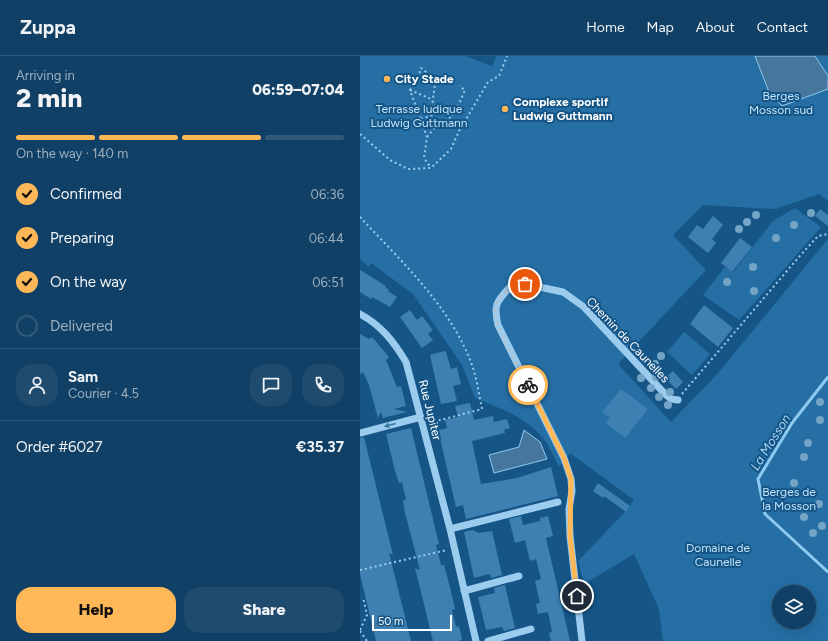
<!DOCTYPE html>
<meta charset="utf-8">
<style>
:root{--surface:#104065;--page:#1e4b6e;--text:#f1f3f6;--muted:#9cafbf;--line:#305979;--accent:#ffb858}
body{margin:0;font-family:Figtree,sans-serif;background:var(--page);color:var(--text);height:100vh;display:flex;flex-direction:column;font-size:15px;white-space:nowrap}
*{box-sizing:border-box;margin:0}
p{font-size:13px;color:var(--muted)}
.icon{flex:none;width:22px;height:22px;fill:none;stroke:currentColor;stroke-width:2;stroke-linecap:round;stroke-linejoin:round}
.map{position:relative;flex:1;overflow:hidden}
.details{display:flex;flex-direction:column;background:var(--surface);width:360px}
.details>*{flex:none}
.fabs{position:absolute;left:412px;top:529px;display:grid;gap:8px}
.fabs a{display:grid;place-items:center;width:44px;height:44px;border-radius:50%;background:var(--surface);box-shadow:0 4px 16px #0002,0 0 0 1px var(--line);font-size:20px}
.scale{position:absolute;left:12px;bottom:10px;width:80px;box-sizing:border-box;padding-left:4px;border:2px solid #fff;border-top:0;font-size:11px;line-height:14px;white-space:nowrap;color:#fff;-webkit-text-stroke:3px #155687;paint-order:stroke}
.pin{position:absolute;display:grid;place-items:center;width:34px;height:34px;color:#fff;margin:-17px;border:2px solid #fff;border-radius:50%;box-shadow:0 1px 4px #0007}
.courier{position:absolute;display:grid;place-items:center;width:40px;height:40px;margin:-20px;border:3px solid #ffb858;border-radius:50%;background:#fff;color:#222;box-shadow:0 1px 5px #0007}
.headline em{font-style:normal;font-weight:800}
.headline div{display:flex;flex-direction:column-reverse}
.headline{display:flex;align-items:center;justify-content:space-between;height:68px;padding:0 16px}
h1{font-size:26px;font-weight:800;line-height:30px}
.bar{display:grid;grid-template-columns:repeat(4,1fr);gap:6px 4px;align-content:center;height:48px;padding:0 16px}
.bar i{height:5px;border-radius:3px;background:var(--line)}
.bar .current{background:var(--accent)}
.bar p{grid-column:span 4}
.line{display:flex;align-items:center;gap:10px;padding:0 16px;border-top:1px solid var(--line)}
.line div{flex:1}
.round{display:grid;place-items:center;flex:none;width:42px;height:42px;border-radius:16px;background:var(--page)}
ol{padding:0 16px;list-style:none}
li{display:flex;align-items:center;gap:12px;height:44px}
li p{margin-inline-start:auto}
li .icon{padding:4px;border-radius:50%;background:var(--accent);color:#111;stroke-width:4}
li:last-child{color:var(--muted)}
li i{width:22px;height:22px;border:2px solid var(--line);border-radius:50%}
.primary-button{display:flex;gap:8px;margin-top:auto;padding:8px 16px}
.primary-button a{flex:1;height:46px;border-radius:16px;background:var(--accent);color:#111;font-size:16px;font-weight:800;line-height:46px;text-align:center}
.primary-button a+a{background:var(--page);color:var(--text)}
header{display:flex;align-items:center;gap:24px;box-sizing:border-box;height:56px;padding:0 20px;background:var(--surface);border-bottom:1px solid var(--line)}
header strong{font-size:19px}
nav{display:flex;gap:22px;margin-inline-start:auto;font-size:14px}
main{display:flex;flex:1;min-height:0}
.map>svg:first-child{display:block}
.green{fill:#256fa5;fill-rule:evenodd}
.water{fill:#46769b;stroke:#8dc9f1}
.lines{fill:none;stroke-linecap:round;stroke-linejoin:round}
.stream{stroke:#8dc9f1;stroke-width:3}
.building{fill:#3d80b1}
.path{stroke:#9bccee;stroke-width:2;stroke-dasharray:2 3;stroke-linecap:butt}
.minor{stroke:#9bccee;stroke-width:7}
.tree{fill:#74a4c6}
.oneway{fill:#3d79a6}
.done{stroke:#adc4d5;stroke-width:4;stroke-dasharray:0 7.2}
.route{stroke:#ffb858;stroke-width:5}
.poi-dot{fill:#ffb858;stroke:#155687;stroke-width:1.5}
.labels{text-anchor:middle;stroke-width:4;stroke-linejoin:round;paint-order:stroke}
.poi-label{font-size:12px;font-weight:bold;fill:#fff;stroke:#155687;text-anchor:start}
.park-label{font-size:12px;fill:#c1e3fa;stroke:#155687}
.street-label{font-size:12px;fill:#fff;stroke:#155687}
.water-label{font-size:13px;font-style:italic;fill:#a6d5f6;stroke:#155687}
</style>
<header>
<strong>Zuppa</strong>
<nav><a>Home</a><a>Map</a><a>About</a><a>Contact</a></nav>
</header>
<main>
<section class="details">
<div class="headline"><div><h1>2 min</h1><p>Arriving in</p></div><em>06:59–07:04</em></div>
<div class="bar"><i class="current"></i><i class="current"></i><i class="current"></i><i></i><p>On the way · 140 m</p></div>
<ol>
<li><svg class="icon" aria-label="check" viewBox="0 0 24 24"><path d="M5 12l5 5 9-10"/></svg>Confirmed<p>06:36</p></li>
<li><svg class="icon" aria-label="check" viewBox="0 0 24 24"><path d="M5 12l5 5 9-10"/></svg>Preparing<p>06:44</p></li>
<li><svg class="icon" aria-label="check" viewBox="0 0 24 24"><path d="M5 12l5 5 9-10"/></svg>On the way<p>06:51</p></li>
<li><i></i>Delivered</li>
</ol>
<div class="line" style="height:72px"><a class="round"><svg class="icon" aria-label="person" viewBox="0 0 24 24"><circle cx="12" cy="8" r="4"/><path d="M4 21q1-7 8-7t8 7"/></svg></a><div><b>Sam</b><p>Courier · 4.5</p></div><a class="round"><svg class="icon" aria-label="chat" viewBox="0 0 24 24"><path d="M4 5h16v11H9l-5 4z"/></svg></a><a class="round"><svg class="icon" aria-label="phone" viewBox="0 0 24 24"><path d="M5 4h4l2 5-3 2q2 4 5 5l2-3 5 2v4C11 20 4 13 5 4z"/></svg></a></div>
<div class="line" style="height:52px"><div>Order #6027</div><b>€35.37</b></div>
<div class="primary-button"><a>Help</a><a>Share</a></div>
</section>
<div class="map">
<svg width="468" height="585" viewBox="0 0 468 585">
<rect width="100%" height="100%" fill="#155687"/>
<!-- green -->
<path class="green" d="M0 0H105L132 10 136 0H468V145L459 138 415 153 343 149 313 179 346 214 258 308 311 366 359 316 468 183V585H303L299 553 274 498 224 528 218 505 265 456 274 444 210 397 199 411C194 401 189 389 182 381 164 360 139 352 115 342L102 309 53 238 11 207 9 211 0 203ZM419 536H449V566H419Z
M435 152 461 171 379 264 343 239 365 211 373 216 413 165Z
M324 276 350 298 332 319 307 296Z"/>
<!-- water -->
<path class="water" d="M395 0H455L468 20V33L422 50 409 36Z
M164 374 180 386 187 403 134 417 129 399 159 391Z"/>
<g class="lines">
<!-- stream -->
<path class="stream" d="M468 321 432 367 398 423 405 458 468 516"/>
</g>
<!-- building -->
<path class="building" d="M460 153 468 159V170L455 160Z
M353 160 363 169 352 183 356 187 348 197 328 181 337 169 343 173Z
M380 182 392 191 372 216 361 207Z
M0 214 26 230 25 231 29 234 28 235 37 241 30 251 12 241 11 243 0 236Z
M344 249 373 272 358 291 330 268Z
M50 254 57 264 62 260 73 274 68 278 73 284 62 292 40 261Z
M0 278 9 283 12 281 29 301 26 304 37 331 41 330 46 350 34 353 47 356 23 362 21 356 18 362 9 329 3 316 0 318Z
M84 295 86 296 91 313 97 311 101 328 93 330 97 345 81 348 70 299Z
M313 315 323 326 316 333 305 322Z
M261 333 288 353 265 382 246 367 250 362 242 356Z
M110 347 114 364 133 360 134 366 147 363 150 372 144 374 145 377 112 385 121 428 157 422 191 411 198 440 106 463 103 449 96 451 78 374 87 372 85 364 98 361 95 350Z
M51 372 79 488 76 489 81 509H84L90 531 95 553 92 554 96 571 99 570 102 583 99 585H73L55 512 60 514 45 457 43 444H46L42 426 39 427 35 415 26 378Z
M4 381 33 499 29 497 51 585H16L0 518V382Z
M238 427 270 450 266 456 244 440 248 435 243 442 233 435Z
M161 460 163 469 180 465V462L188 460 193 480 186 482 210 585H191L189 577 192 576 188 556 178 558 176 548 180 547 175 525 181 523 176 503 170 505 165 484 155 487 149 463Z
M113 474 119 477 132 475 142 519 132 522 129 518 114 522 104 476Z
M145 529 155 572 144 575 142 571 126 574 118 541 135 537 134 532Z"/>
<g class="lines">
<!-- path -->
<path class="path" d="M50 34 71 43
M61 63 73 59C71 44 75 37 75 23L61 12 57 25 50 34 67 81 64 102 71 112
M0 78 30 104 48 113 71 112 91 93 99 75 128 26 139 20 147 0
M67 81 79 66 87 64 95 57 105 34 99 30
M0 161C41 205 91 251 112 309 117 323 119 339 122 353L69 367
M322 338 438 202 458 180 468 178
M0 514 87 494
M0 574 7 559 3 541
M0 575 7 585"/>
<!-- minor -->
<path class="minor" d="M0 258C21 269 34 286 46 306L90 473 116 585
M0 377 61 361
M90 473 198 446
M104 535 159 520
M128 585 171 573
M222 585 210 480 209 453 212 435 211 423 204 402 138 269C133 248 137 245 151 230L165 228 203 236 224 251 305 338 311 343 318 344"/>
</g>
<!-- trees -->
<g class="tree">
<circle cx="451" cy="157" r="4"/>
<circle cx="396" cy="159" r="4"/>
<circle cx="387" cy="166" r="4"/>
<circle cx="434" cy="169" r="4"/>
<circle cx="379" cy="173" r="4"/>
<circle cx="416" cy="182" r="4"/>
<circle cx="393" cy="211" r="4"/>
<circle cx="367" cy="226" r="4"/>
<circle cx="394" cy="235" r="4"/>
<circle cx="301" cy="300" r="4"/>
<circle cx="295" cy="308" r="4"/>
<circle cx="296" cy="321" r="4"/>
<circle cx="281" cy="322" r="4"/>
<circle cx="291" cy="332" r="4"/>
<circle cx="310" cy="336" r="4"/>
<circle cx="299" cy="341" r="4"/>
<circle cx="460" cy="346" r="4"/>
<circle cx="308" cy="349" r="4"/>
<circle cx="460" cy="364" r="4"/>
<circle cx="448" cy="387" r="4"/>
<circle cx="444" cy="401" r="4"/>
<circle cx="434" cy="427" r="4"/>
<circle cx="451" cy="437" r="4"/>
<circle cx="459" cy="448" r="4"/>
<circle cx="429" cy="451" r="4"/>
<circle cx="444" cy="461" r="4"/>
<circle cx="462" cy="470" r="4"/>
<circle cx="453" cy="477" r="4"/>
</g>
<!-- one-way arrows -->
<defs><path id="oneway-solid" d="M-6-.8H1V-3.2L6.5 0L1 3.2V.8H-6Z"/></defs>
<use class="oneway" href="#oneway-solid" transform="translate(30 369) rotate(165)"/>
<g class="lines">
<!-- done -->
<path class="done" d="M165 228 151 230C144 237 135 244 135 255 134 271 160 313 168 329"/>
<!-- route -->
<path class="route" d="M168 329 204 402 211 423 210 480 217 540"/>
</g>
<!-- markers -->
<g class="poi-dot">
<circle cx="27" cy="23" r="4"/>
<circle cx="145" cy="53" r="4"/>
</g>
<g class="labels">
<!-- poi labels -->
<g class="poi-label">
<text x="35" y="27">City Stade</text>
<text x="153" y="50">Complexe sportif<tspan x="153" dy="14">Ludwig Guttmann</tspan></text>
</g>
<!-- park labels -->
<g class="park-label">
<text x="421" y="44">Berges<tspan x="421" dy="14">Mosson sud</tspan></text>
<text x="59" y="57">Terrasse ludique<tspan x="59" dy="14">Ludwig Guttmann</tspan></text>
<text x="429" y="440">Berges de<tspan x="429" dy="14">la Mosson</tspan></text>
<text x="358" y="496">Domaine de<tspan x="358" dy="14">Caunelle</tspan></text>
</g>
<!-- street labels -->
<g class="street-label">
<text transform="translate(268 284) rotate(46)" y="4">Chemin de Caunelles</text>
<text transform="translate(70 354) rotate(76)" y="4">Rue Jupiter</text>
</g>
<!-- water labels -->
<g class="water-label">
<text transform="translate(410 386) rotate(-58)" y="5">La Mosson</text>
</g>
</g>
</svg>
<div class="fabs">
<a><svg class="icon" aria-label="layers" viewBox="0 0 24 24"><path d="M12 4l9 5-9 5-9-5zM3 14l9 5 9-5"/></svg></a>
</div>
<div class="scale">50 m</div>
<div class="pin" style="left:165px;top:228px;background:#ea580c"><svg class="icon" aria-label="bag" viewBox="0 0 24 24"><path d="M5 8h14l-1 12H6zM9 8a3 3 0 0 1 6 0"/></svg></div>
<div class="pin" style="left:217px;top:540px;background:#1f2937"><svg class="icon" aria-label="home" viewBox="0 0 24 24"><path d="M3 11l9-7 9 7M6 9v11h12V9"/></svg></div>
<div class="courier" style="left:168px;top:329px"><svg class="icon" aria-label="bike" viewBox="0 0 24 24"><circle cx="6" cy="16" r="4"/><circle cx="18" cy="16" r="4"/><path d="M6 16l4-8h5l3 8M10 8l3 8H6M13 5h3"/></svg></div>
</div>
</main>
